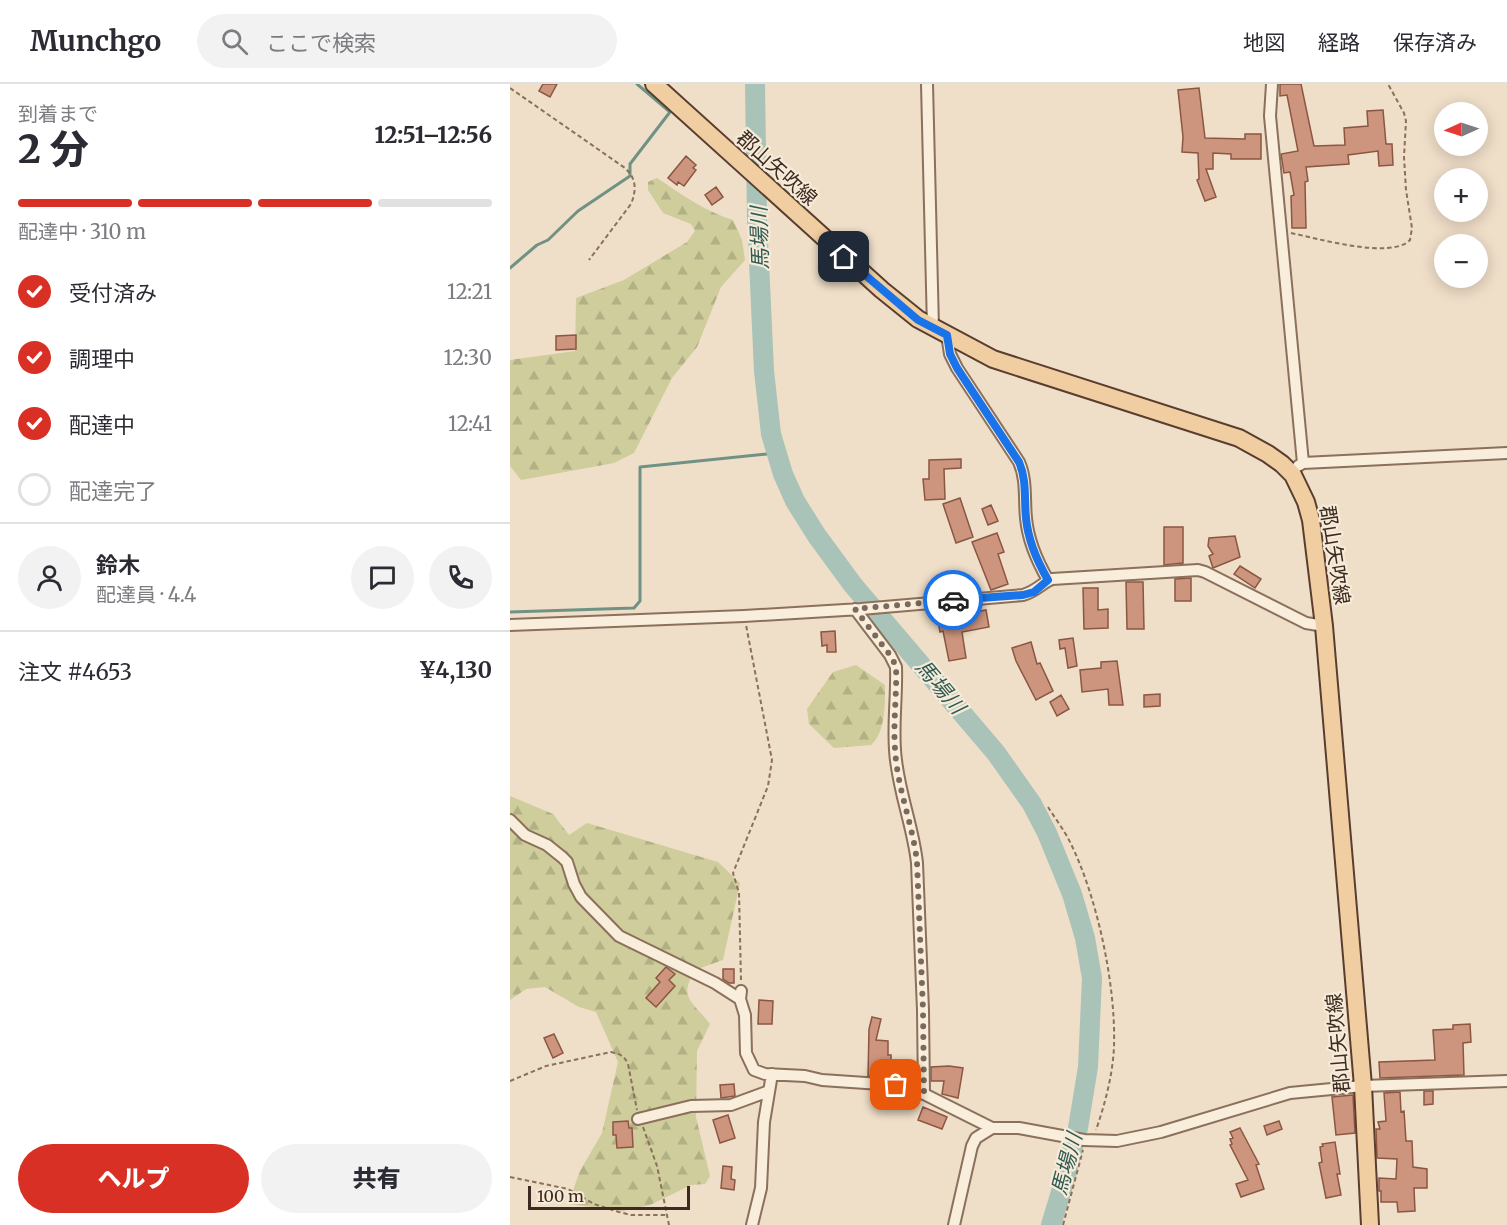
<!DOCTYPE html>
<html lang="ja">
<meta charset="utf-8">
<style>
:root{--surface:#fff;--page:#f2f2f3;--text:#2b2b33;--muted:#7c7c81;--line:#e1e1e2;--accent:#d93025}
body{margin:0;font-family:Merriweather,"Noto Sans JP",serif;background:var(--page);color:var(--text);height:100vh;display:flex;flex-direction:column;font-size:22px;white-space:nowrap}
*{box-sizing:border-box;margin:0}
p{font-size:20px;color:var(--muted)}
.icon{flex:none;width:33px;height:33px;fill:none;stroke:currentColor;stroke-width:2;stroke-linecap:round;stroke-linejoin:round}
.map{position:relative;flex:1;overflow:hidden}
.details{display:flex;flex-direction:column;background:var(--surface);width:510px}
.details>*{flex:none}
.needle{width:39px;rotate:267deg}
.fabs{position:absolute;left:924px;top:18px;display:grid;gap:12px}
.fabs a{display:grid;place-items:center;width:54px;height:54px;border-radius:50%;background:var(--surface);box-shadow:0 3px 15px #0003;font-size:30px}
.scale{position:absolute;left:18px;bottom:15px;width:162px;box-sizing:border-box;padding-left:6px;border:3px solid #3c2a20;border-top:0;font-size:16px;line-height:21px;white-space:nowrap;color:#3c2a20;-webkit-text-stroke:4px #f6ead8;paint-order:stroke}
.pin{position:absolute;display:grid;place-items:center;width:51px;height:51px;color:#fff;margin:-26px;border-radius:12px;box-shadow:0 3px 9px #0006}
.courier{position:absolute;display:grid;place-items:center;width:60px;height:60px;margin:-30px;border:4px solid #1a73e8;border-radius:50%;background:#fff;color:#222;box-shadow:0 2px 8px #0007}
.overview em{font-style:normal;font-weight:800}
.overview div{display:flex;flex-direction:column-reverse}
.overview{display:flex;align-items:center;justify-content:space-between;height:102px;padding:0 18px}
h1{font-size:39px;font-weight:800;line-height:45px}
.bar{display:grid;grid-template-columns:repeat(4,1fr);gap:9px 6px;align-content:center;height:72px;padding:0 18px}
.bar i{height:8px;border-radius:4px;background:var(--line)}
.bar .current{background:var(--accent)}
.bar p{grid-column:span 4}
.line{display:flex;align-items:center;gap:15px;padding:0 18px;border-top:2px solid var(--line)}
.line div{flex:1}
.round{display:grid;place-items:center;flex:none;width:63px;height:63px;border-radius:32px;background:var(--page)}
ol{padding:0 18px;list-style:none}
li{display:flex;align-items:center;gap:18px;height:66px}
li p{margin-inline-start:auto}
li .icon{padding:6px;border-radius:50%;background:var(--accent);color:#fff;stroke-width:4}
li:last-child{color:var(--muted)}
li i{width:33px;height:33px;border:3px solid var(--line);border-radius:50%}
.primary-button{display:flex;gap:12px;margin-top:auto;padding:12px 18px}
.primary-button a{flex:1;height:69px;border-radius:36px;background:var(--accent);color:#fff;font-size:24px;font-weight:800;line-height:69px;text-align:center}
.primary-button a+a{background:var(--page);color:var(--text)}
header{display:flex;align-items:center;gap:36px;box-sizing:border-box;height:84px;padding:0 30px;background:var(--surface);border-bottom:2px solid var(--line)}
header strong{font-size:28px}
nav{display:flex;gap:33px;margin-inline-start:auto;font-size:21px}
.search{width:420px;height:54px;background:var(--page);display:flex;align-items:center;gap:15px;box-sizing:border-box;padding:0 21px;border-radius:33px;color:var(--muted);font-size:22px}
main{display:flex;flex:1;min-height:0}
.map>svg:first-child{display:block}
.forest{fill:url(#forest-firs)}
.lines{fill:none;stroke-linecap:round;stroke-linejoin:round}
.stream{stroke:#6f9285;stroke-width:3}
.river{stroke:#a9c3b8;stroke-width:20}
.building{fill:#cd957e;stroke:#8b5642;stroke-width:1.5}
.minor-casing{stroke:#8b705c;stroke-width:14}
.primary-casing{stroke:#593e30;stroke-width:20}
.path{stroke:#8b705c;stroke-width:2;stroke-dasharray:4.5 3;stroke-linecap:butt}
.minor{stroke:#f9eddb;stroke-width:10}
.primary{stroke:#f1cea1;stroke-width:16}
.done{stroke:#7b695b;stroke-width:6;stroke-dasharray:0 10.8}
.route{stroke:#1a73e8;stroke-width:8}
.labels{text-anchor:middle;stroke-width:4.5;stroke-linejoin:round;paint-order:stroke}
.street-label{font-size:20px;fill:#3c2a20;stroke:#f6ead8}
.water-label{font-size:21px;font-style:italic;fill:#2f5b53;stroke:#f6ead8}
</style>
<header>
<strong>Munchgo</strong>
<div class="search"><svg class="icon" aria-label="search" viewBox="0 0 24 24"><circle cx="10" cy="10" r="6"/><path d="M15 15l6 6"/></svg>ここで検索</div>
<nav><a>地図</a><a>経路</a><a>保存済み</a></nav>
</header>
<main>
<section class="details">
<div class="overview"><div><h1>2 分</h1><p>到着まで</p></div><em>12:51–12:56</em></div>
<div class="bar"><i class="current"></i><i class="current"></i><i class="current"></i><i></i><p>配達中 · 310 m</p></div>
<ol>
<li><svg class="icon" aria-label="check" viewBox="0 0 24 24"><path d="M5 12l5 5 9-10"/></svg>受付済み<p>12:21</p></li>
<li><svg class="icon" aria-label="check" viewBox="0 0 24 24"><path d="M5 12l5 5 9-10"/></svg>調理中<p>12:30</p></li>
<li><svg class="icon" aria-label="check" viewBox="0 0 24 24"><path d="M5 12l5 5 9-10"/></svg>配達中<p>12:41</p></li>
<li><i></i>配達完了</li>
</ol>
<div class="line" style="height:108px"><a class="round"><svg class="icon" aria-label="person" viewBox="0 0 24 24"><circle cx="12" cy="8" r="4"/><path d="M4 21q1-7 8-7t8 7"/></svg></a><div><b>鈴木</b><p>配達員 · 4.4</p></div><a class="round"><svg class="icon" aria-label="chat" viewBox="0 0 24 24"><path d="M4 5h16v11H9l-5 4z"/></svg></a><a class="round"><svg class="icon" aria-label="phone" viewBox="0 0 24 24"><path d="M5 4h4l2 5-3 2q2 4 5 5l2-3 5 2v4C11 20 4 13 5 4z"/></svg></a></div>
<div class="line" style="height:78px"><div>注文 #4653</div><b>¥4,130</b></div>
<div class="primary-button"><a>ヘルプ</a><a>共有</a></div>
</section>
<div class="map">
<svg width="997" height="1141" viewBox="0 0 997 1141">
<defs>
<pattern id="forest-firs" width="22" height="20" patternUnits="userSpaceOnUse" patternTransform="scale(1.5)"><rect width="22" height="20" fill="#cecd9b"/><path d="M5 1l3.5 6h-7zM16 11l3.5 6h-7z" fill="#b2b085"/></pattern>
</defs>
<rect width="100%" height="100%" fill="#efdec8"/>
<!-- forest -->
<path class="forest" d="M147 94C171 110 196 128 223 136L232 156 235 176 211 203 187 263 162 294 124 369 104 379 11 396 0 382V276L65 267 66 214 114 196 177 158 185 147 181 140 153 129 138 106V98Z
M346 581 375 601C375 619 376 648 361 661L324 664 299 640 297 625 323 588Z
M0 712 43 730 59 751 77 739 208 778 230 799 213 876 185 886C168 914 182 917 200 940L187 967 186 1033 200 1092 195 1100 181 1101 140 1121 113 1127 58 1120 70 1087 92 1049 108 978 86 928 69 923 35 903 16 905 0 916Z"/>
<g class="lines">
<!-- stream -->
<path class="stream" d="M0 184 27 161 38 156 68 127 120 92V80L160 28 127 0
M0 528 124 524 130 517V383L267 369"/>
<!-- river -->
<path class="river" d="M245 0 247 134 254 287 261 350 273 390 285 417 307 452 343 501 486 669 522 720 537 749 562 810 575 854 582 894 578 983 568 1044 554 1098 541 1141"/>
</g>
<!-- building -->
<path class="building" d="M33 0H47L40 13 29 7Z
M770 0H791L804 62 835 61 834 44 858 42 857 27 873 26 876 60H882L883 81 869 82 868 67 838 71 839 80 796 83 798 97 795 98 796 144H782L781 112 784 111 780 88 774 89 771 70 788 67 777 11 770 12Z
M689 4 695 54 735 55V50H751V75H721V70L703 69V85H696L706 113 695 117 687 96 689 95 688 69 672 68 673 53 668 6Z
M176 72 186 81 183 84 186 86 174 102 168 98 167 101 158 94Z
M206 103 213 113 202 121 195 111Z
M66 251V265L46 266V252Z
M451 375V384L434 385 435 415 415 416 413 395H419V376Z
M450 414 463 453 446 459 433 420Z
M481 421 488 437 478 441 472 425Z
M654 443H673V479L654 481Z
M487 449 494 468 488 470 498 500 481 506 462 458Z
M725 452 730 473 703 484 699 472 703 470 698 462 699 454Z
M730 482 751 495 745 504 724 490Z
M681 494V517H665V495Z
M616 498H633L634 545H617Z
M573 504H588V526L598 525V544L574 545Z
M448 524 449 531 476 526 479 543 452 548 456 574 439 577 433 547 430 548 426 526Z
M325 547 326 568H317V561L312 562 311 548Z
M563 554 567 582 558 584 555 564 550 565 549 556Z
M521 558 527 580 530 579 543 607 526 616 506 577 502 564Z
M607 577 613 621H599L598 605 572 608 570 586 591 584V578Z
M650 610V622L634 623V611Z
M551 611 559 625 547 632 540 618Z
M156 883 165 890 159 896 165 902 146 923 136 914 150 898 146 894Z
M213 885H224V899H219L213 895Z
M249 916 263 917 262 940H248Z
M362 933 371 935 366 956 378 957V971H381V980H374V993L358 992 359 945Z
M960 940 961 958 953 959 954 991 870 994 869 978 925 976 923 946 943 945V941Z
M44 950 53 969 43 974 34 954Z
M439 982 453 984 448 1014 432 1010 434 997H421V983Z
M224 1000 225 1012 211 1014 210 1001Z
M914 1007H923V1020L914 1021Z
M890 1008 891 1028 894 1027 896 1057H902L903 1083 917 1085V1104H904L905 1127 888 1128 887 1118H871V1107H869V1094L886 1095 887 1075 867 1074 866 1045H870L868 1038 876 1037 874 1009Z
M843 1011 845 1049 826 1051 822 1013Z
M413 1023 437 1033 432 1045 408 1036Z
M218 1031 225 1054 210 1059 203 1036Z
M118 1037 119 1044H122L123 1063 107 1064 106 1051H103V1038Z
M769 1037 772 1045 757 1051 754 1042Z
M730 1044 749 1080 746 1081 754 1105 731 1113 726 1100 738 1096 720 1061 722 1060 720 1055 723 1054 720 1048Z
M825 1058 830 1090H827L831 1111 816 1114 809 1079 812 1078 810 1063 813 1062 812 1060Z
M213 1082 222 1083 221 1095 225 1096 224 1106 211 1104Z"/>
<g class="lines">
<defs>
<path id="minor" d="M417 0 423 244
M762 0 760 32 793 379
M437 251 440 270 447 284 509 378C517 396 514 415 516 434 518 456 527 477 538 496
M788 382 793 379 997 369
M345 525 380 571 386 583C387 610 383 638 385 666 387 704 403 741 407 779L413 926 414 1010
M0 541 234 532 351 525 513 511C527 507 533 498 542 495L688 486 695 488 796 539 814 542
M0 736 15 751 37 761 52 773 57 778 64 800 71 813 109 852 205 899 230 915
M231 907 230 915 235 931 236 969 244 986 255 990 295 992 312 996 385 1001 414 1010 482 1044
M128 1035 181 1022 221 1021 259 1007
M242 1141 251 1104 254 1038 262 990
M444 1141 462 1062 466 1054 482 1044H509L574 1056 607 1057 651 1048 780 1009 853 1002 997 997"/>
<path id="primary" d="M144 0 372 206 408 235 483 275 729 354 758 370 772 380 783 391 796 418 801 436 814 542 853 1002 860 1141"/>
</defs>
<!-- minor casing -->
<use href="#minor" class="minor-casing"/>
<!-- primary casing -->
<use href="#primary" class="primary-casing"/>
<!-- path -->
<path class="path" d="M0 4 115 84C126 94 127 105 121 120L79 176
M781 149C806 154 881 176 900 156L902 144 896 106 894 73 896 37 894 29 878 0
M538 723C545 734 554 746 560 758 587 812 606 901 604 962 603 990 595 1020 586 1046
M231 896 229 809 223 789 258 702 262 676 236 541
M0 997 36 982 101 968C109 970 114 971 118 980L127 1026
M133 1043 147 1082 159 1141
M0 1093 58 1105 84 1120 109 1128 121 1131H157
M553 1141 573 1066"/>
<!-- minor -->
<use href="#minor" class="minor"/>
<!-- primary -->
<use href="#primary" class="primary"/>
</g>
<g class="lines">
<!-- done -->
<path class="done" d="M386 1001 414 1010 413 926 407 778C403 741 387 704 385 665 383 638 387 610 386 582L380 571 345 525 443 516"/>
<!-- route -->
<path class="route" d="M334 173 408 236 437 251 440 270 447 284 509 378C517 396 514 415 516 434 518 456 527 477 538 496L524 508 513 511 443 516"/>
</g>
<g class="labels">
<!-- street labels -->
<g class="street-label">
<text transform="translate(267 84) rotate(42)" y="7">郡山矢吹線</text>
<text transform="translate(825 471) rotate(81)" y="7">郡山矢吹線</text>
<text transform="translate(828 959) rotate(-95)" y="7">郡山矢吹線</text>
</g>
<!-- water labels -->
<g class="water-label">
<text transform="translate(250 154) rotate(-92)" y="7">馬場川</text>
<text transform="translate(430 603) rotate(50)" y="7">馬場川</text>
<text transform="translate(557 1080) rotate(-75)" y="7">馬場川</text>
</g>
</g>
</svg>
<div class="fabs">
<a><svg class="needle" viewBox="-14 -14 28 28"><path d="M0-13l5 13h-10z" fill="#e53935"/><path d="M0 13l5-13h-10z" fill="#7c7c81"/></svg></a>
<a>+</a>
<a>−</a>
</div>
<div class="scale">100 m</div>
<div class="pin" style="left:386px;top:1001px;background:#ea580c"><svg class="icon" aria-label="bag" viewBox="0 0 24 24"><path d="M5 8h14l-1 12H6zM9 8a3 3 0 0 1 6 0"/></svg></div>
<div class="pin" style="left:334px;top:173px;background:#1f2937"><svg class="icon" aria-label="home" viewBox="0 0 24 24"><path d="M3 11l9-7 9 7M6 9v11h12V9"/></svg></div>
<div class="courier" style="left:443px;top:516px"><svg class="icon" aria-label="car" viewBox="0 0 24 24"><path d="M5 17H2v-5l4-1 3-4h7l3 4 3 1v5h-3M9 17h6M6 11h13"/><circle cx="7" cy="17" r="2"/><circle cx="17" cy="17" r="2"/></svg></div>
</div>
</main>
